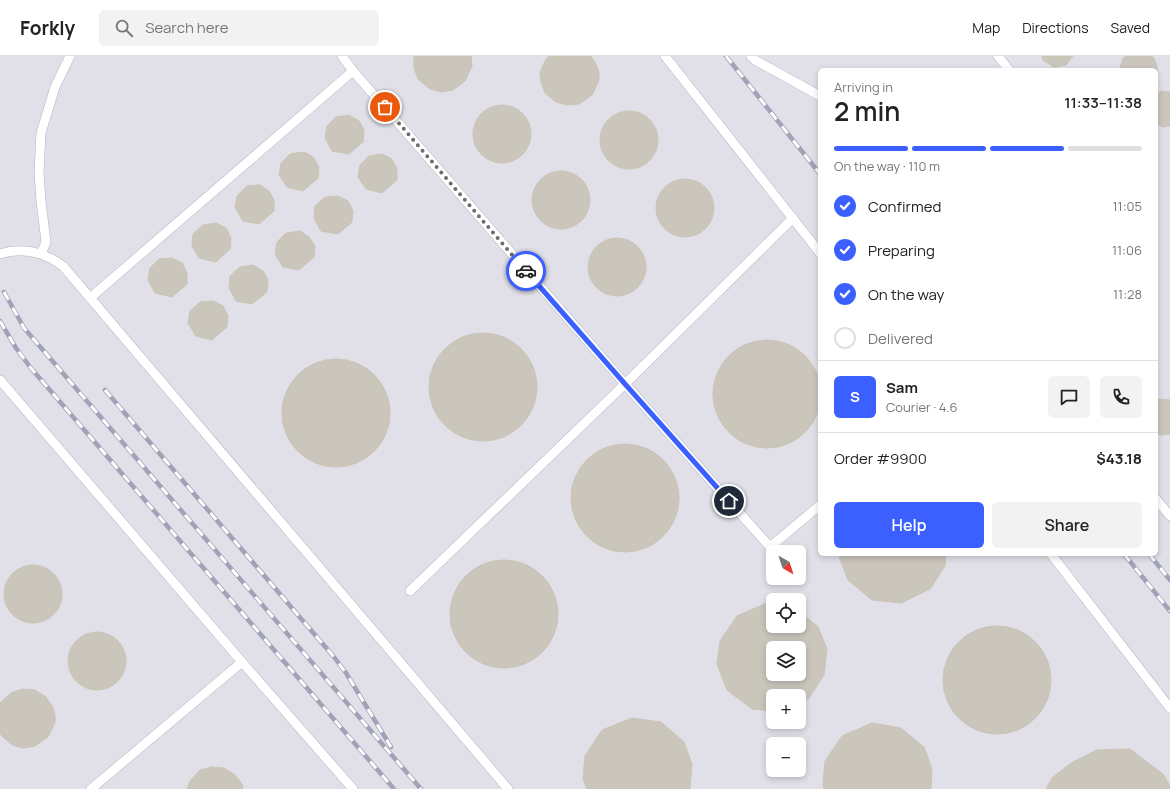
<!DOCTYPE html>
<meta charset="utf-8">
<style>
:root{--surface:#fff;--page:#f2f2f2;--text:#222;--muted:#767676;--line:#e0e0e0;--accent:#3b60ff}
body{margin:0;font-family:Manrope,sans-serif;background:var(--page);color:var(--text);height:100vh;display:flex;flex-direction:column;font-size:15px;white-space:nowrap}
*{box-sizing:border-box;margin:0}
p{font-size:13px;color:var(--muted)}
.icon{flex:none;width:22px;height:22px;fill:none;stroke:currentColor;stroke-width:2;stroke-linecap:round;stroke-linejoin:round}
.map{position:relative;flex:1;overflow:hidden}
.side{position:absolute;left:818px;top:12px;width:340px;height:488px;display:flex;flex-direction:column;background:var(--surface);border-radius:6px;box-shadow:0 2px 6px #0003}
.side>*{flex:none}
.needle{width:26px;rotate:141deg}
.controls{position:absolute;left:766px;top:489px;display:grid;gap:8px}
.controls a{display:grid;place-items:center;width:40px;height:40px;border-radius:6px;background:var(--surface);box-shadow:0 2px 6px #0003;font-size:20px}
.pin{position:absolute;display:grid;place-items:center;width:34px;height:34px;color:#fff;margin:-17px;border:2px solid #fff;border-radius:50%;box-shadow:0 1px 4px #0007}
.courier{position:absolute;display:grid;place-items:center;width:40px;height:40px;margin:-20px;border:3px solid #3b60ff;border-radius:50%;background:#fff;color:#222;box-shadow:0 1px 5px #0007}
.headline em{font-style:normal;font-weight:600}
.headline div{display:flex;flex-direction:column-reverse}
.headline{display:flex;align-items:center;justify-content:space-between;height:68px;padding:0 16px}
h1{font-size:26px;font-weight:600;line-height:30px}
.bar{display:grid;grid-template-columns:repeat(4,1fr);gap:6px 4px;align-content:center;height:48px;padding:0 16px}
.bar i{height:5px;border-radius:3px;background:var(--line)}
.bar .on{background:var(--accent)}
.bar p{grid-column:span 4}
.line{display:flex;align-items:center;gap:10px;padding:0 16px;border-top:1px solid var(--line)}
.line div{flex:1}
.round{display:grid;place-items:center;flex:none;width:42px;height:42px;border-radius:6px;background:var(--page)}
ol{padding:0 16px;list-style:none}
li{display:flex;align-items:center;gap:12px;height:44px}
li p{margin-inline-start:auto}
li .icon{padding:4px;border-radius:50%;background:var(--accent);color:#fff;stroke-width:4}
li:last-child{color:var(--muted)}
li i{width:22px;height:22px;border:2px solid var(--line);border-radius:50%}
.button{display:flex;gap:8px;margin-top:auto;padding:8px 16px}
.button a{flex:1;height:46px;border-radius:6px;background:var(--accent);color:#fff;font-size:16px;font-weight:600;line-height:46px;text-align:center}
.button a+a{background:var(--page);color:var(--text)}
header{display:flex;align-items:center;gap:24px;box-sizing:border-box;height:56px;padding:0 20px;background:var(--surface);border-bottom:1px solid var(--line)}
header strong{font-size:19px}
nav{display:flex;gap:22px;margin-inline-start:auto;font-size:14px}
.search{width:280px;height:36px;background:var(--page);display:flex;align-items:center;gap:10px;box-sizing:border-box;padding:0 14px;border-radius:6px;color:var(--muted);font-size:15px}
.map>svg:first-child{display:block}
.industrial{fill:#e1dfe7;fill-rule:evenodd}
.building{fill:#cac6bc;stroke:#cbc4b7;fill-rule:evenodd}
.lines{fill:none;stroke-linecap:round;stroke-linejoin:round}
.lane-casing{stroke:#b2b5c1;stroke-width:10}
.lane{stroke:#fff;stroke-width:9}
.rail-casing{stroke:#a0a3b8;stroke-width:4.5}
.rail{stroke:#fff;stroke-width:3;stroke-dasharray:9;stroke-linecap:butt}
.done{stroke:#706e6a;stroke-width:4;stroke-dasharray:0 7.2}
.route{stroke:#3b60ff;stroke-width:5}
</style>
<header>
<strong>Forkly</strong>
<div class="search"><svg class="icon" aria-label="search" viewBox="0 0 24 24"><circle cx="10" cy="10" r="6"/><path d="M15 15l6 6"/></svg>Search here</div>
<nav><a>Map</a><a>Directions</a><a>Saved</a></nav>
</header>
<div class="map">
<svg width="1170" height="733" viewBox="0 0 1170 733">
<rect width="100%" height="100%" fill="#efe8de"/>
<!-- industrial -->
<path class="industrial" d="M0 0H1170V733H0ZM820 14H1156V498H820ZM773 496H799V522H773ZM773 544H799V570H773ZM773 592H799V618H773ZM773 640H799V666H773ZM773 688H799V714H773Z"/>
<!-- building -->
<path class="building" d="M414 0H471L472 10 465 25 453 34 441 36 430 33 418 23 414 12Z
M549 0H591L596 8 599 16V24L592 39 579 48 567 49 556 46 545 37 541 26 540 16 545 5Z
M1042 0H1073L1066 9 1054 11 1043 4Z
M1126 0H1151L1154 2 1157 10V17L1156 18V14H1121L1120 12 1123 2Z
M1161 35 1170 36V70L1163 71 1156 67V39Z
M473 78a29 29 0 1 1 58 0a29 29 0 1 1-58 0Z
M600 84a29 29 0 1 1 58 0a29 29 0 1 1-58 0Z
M349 59 359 65 364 74 363 86 349 98 332 95 325 82 327 70 336 61Z
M304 96 313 101 319 111 318 122 303 135 287 131 279 119 281 107 290 98Z
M382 98 392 103 397 113V124L382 137 366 133 358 121 360 109 369 100Z
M532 144a29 29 0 1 1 58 0a29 29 0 1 1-58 0Z
M656 152a29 29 0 1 1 58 0a29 29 0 1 1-58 0Z
M260 129 269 135 274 144V155L259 168 243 165 235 151 237 140 247 130Z
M338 140 348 145 353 155 352 166 338 178 321 175 314 162 315 150 325 141Z
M216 167 226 172 231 182 230 193 216 206 199 202 192 190 193 178 203 169Z
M300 175 309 181 315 190 314 201 299 214 283 211 275 198 277 186 286 177Z
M588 211a29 29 0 1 1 58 0a29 29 0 1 1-58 0Z
M172 202 182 207 187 217V228L172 241 155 237 148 224 150 212 159 203Z
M253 209 263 215 268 224 267 236 252 248 236 245 229 232 230 220 240 211Z
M213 245 223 250 228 260 227 271 212 284 196 280 188 267 190 255 200 246Z
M429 331a54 54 0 1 1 108 0a54 54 0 1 1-108 0Z
M713 338a54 54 0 1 1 108 0a54 54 0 1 1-108 0Z
M282 357a54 54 0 1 1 108 0a54 54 0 1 1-108 0Z
M1158 343 1170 344V378L1160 379 1156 377V344Z
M571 442a54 54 0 1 1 108 0a54 54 0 1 1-108 0Z
M838 498H946L945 510 930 533 901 547 872 544 848 524Z
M450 558a54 54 0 1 1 108 0a54 54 0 1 1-108 0Z
M4 538a29 29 0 1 1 58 0a29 29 0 1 1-58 0Z
M767 547 773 548V570H799V555L818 571 827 593 824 619 809 642 799 647V640H773V655L752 653 727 634 717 608 720 585 737 560ZM773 592H799V618H773Z
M943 624a54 54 0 1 1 108 0a54 54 0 1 1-108 0Z
M68 605a29 29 0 1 1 58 0a29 29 0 1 1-58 0Z
M22 633 35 634 46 641 52 650 55 659V666L48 681 35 690 23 692 12 689 1 679 0 676V647L11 637Z
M632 662 661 666 684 686 692 708 690 733H587L583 723 585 700 602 674Z
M872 667 901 672 924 691 932 713 931 733H824L823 729 825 705 842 680Z
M1130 693 1163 718 1170 730V733H1046L1052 722 1071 707 1097 694Z
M212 711 224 712 235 719 242 728 243 733H187L190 725 200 714Z"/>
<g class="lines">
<defs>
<path id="lane" d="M70 0 55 31 41 77 39 116 41 145 46 186 41 198 52 203 63 210 508 733
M342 0 353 15 625 328 770 491 820 449
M665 0 820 197
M751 0 755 4 820 40
M998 0 1009 14
M0 198C14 193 27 194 41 198
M90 242 353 15
M0 324 242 606 353 733
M1156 443 1170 460
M1051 498 1170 652
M410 535 625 328 793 162
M91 733 242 606"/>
</defs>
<!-- lane casing -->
<use href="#lane" class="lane-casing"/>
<!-- lane -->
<use href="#lane" class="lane"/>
<defs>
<path id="rail" d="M726 0 820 118
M4 236 24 272 421 733
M0 265 16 292 30 311 394 733
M105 334 334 601 346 617 391 691
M1124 498 1170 555
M1149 498 1170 524"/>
</defs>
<!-- rail casing -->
<use href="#rail" class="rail-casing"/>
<!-- rail -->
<use href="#rail" class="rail"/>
</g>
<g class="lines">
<!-- done -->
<path class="done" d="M385 51 526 215"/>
<!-- route -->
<path class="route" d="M526 215 625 328 729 445"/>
</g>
</svg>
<div class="controls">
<a><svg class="needle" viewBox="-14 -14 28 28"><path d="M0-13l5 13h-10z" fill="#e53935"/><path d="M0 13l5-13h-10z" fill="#767676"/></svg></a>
<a><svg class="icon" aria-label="locate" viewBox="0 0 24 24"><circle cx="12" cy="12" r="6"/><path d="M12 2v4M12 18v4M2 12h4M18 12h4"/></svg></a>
<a><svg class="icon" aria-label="layers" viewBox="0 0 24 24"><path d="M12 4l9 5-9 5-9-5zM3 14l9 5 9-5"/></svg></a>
<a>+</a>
<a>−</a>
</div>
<div class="pin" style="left:385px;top:51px;background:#ea580c"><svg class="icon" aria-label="bag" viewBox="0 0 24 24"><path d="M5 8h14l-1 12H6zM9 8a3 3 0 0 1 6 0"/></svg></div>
<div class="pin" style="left:729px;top:445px;background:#1f2937"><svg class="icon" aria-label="home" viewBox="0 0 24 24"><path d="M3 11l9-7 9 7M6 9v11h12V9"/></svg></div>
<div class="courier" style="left:526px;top:215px"><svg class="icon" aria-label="car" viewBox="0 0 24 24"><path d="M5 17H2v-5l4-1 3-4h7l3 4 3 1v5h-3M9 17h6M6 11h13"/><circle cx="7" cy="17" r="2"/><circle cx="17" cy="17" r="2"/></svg></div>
<section class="side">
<div class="headline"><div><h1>2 min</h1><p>Arriving in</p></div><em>11:33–11:38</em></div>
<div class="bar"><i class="on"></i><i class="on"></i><i class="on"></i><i></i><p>On the way · 110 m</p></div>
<ol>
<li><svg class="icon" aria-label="check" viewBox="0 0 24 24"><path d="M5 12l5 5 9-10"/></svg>Confirmed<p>11:05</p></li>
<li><svg class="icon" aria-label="check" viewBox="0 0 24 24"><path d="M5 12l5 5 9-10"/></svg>Preparing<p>11:06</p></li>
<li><svg class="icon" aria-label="check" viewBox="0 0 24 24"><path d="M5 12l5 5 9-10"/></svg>On the way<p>11:28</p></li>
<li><i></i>Delivered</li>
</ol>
<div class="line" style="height:72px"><b class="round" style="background:var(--accent);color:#fff">S</b><div><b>Sam</b><p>Courier · 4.6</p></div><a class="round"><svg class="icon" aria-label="chat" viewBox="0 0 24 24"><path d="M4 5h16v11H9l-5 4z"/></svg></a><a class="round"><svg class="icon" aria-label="phone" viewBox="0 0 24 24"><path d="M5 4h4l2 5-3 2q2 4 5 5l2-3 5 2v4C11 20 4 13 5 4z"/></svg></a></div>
<div class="line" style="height:52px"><div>Order #9900</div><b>$43.18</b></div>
<div class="button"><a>Help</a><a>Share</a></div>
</section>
</div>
